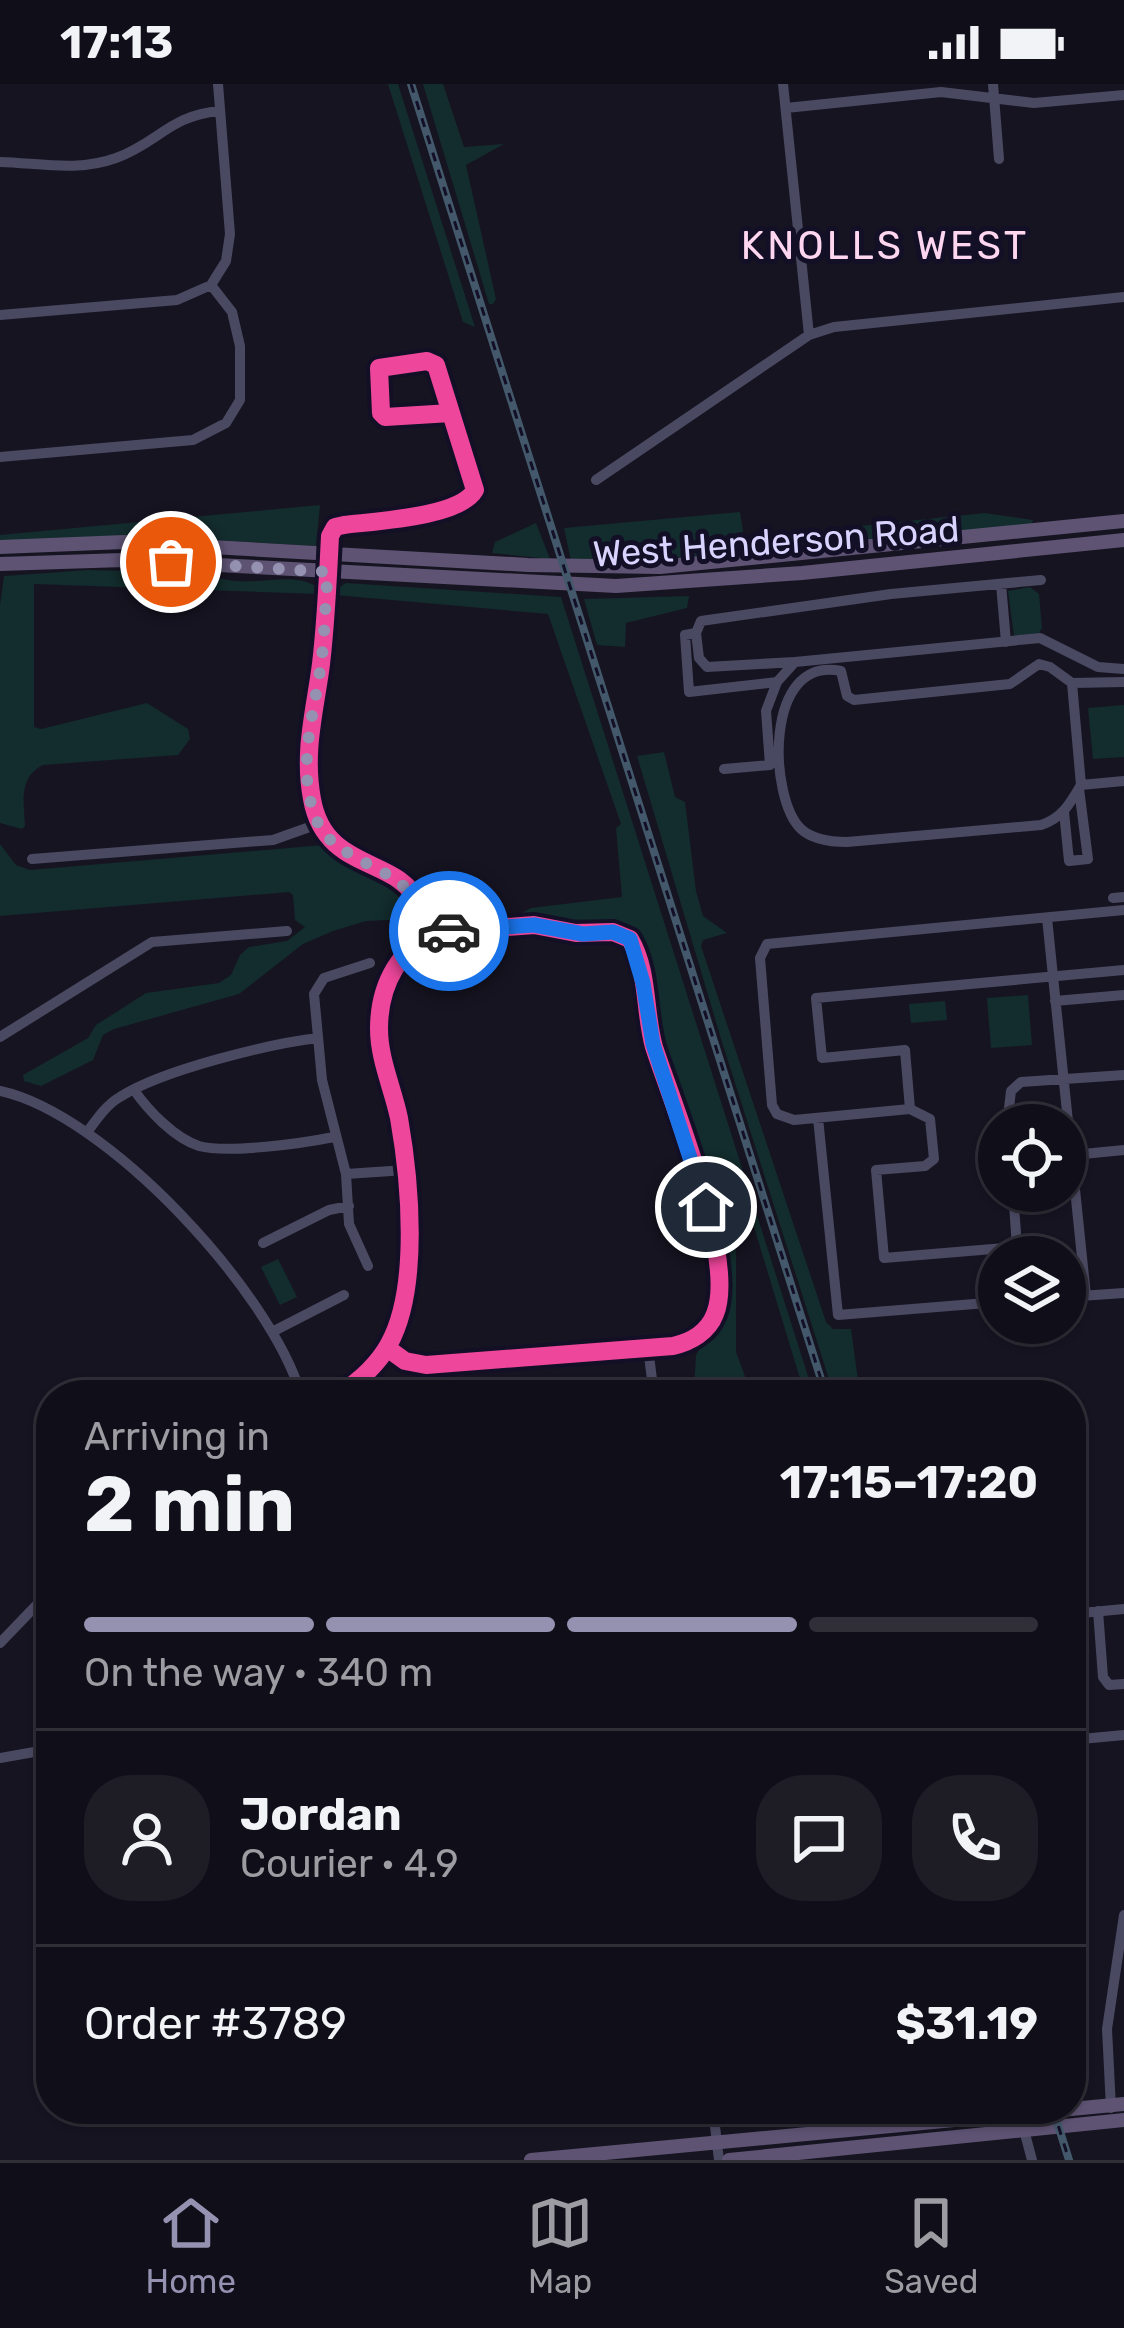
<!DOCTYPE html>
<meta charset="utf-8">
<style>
:root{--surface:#100f19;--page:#1e1d26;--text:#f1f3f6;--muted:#9c9ca2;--line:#302f38;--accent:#9591b1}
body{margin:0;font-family:Rubik,sans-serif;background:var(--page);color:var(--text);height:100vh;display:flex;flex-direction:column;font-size:45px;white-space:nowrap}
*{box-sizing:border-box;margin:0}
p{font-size:39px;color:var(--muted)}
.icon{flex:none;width:66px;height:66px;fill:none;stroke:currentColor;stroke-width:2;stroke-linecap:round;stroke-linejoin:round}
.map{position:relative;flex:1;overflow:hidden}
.details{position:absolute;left:36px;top:1296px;width:1050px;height:744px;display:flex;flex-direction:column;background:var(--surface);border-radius:48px;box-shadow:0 3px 9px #0004,0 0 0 3px var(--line)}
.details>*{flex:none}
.fabs{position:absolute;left:978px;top:1020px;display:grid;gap:24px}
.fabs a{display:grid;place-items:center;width:108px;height:108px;border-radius:50%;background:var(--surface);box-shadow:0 3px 9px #0004,0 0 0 3px var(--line);font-size:60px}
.pin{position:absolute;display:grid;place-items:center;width:102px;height:102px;color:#fff;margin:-51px;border:6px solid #fff;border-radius:50%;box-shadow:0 3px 12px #0007}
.courier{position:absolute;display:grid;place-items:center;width:120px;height:120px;margin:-60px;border:9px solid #1a73e8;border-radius:50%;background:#fff;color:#222;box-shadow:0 3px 15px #0007}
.overview em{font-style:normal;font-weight:700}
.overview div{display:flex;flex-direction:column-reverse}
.overview{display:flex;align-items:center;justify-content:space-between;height:204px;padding:0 48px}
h1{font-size:78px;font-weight:700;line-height:90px}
.bar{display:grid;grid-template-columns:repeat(4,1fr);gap:18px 12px;align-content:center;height:144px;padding:0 48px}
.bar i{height:15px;border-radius:9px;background:var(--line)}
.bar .on{background:var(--accent)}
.bar p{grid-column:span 4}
.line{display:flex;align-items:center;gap:30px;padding:0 48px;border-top:3px solid var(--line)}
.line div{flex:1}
.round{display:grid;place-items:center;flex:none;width:126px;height:126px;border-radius:48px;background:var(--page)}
.status{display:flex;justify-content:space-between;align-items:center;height:84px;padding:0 60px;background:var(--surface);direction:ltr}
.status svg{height:33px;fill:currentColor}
.tabs{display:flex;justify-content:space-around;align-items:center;height:168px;border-top:3px solid var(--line);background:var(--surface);font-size:33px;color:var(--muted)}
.tabs a{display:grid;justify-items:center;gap:6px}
.tabs .on{color:var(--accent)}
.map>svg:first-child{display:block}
.green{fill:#132c2d}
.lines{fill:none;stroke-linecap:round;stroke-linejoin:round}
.minor{stroke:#4a4962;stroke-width:10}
.major{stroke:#5e5373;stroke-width:14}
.rail-casing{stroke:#43596b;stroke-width:8}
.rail{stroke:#130f26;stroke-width:3;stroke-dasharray:9;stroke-linecap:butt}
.cycleway-casing{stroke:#130f26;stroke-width:26}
.cycleway{stroke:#ed469a;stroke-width:18}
.done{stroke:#9591b1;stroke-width:12;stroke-dasharray:0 21.6}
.route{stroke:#1a73e8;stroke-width:15}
.labels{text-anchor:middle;stroke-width:10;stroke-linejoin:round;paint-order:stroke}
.street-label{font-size:36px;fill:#d9d4ff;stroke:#130f26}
.neighbourhood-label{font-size:39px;letter-spacing:3px;fill:#ffd6f0;stroke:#130f26}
</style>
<div class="status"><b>17:13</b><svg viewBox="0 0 49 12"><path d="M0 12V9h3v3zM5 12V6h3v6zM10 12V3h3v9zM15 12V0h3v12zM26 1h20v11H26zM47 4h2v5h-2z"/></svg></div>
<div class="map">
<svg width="1124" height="2076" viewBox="0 0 1124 2076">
<rect width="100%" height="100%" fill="#161421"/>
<!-- green -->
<path class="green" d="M388 0H398L475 243 463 238Z
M423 0H443L464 63 504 60 466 81 496 215 493 220H489Z
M320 421 316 462 140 452 0 457V451Z
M740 428 744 454 985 429 1033 436 1032 440 648 478 571 477 564 444Z
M536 439 550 475 492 469 495 458Z
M88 486C136 487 182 488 229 496 260 502 293 486 319 504L318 510 34 500V643L41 645 147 619 188 645 190 655 178 671 43 681C18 694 24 717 25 742L22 745 0 739V521L4 492Z
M346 499 561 513 814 1311H805L737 1087 731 1079 718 1097 736 1165V1268L752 1311 694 1306 696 1271 722 1226 719 1163 633 856C604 820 558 847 522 829L531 824 622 813 616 744 621 740 548 530 335 511V506Z
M1030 503 1039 510 1042 544 1039 549 1014 552 1008 507Z
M689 512 687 524 626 539 625 563 597 561 584 515Z
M1124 621V673L1093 675 1088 624Z
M664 668 675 713 685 718 696 807 703 832 727 849 703 856 701 862 826 1238 833 1245H851L860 1311H834L722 958 637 672Z
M0 760 16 781 30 786 324 761 388 800 410 822 412 835 366 837 333 847 303 860 239 910 114 945 103 951 93 976 41 1002 24 997 23 991 88 954 96 941 146 909 219 899 231 891 240 871 249 863 287 857 305 843 295 836 293 811 289 808 0 832Z
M1028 911 1032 961 991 964 987 914Z
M945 917 947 936 911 939 909 920Z
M278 1175 297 1213 280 1221 261 1183Z"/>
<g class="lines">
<!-- minor -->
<path class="minor" d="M783 0 809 251
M993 0 999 75
M786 24 941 8 1034 19 1124 11
M0 78C39 79 78 88 116 74 158 59 170 31 220 27
M0 231 177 216 211 201 226 177 230 150 218 0
M0 373 193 356 226 339 240 316V262L232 228 211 201
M596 396 809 251 834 243 1124 213
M1041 496 891 510 701 537 696 549 685 551 689 608 777 598 795 578 1040 554 1098 583 1124 585
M1001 500 1006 558
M696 549 699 574 707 583 795 578
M1072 599 1081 701
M724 685 770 681 766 627 777 598
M1081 701C1070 720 1062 734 1041 741L847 758C831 758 813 756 801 745 769 715 763 571 841 587L847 612 854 616 1010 600 1039 580 1050 583 1072 599 1124 598
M1081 701 1124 697
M1064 728 1069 777 1088 775 1079 705
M32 775 273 756 318 740
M1113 814 1124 813
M1047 834 1086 1212
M1055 917 1124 911
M0 953 152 858 287 847
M134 1006C148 1026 174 1054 199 1062 228 1070 304 1059 334 1053
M0 1007C107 1030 271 1208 301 1311
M910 1025 794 1036 777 1030 772 1021 760 874 767 860 1124 826
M910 1025 905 966 822 974 816 914 1124 886
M910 1025 930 1035 934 1075 925 1082 876 1086 884 1174 1017 1163 1013 1107
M818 1034 838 1231 999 1218
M1007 1041 1011 1007 1021 998 1124 991
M88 1047C97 1035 106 1021 120 1013 162 986 268 960 318 954
M1073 1071 1124 1066
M346 1090 406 1086
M263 1159 329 1126 349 1122
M368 1182 349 1140 346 1090 322 996 314 910 324 894 370 879
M1065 1213 1124 1209
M272 1248 344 1211
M387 1264 405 1277 426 1281 673 1262C691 1258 708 1248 715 1230 737 1176 673 1021 654 963 644 928 649 887 630 855L613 848 576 849 534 841 457 847 420 843
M648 1264 654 1311
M338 1311C358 1298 377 1282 389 1260 420 1204 410 1096 399 1034 393 1005 379 975 379 945 379 924 384 902 395 884 408 863 429 847 418 819 399 772 325 789 312 715 303 667 315 627 321 580 326 538 328 494 330 452L335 443 344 441C376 437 460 433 475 406L436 281 427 277 379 284 381 329 385 333 451 329
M1098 1527 1103 1593 1109 1601 1124 1600
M1071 1530 1124 1525
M0 1559 51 1506
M1071 1656 1124 1651
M0 1674 51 1665
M1111 2024 1107 1945 1124 1831
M713 2025 719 2076
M1024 2046 1032 2076"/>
<!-- major -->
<path class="major" d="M0 463 124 458 528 481 660 483 1124 437
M0 480 123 476 616 502 802 489 1124 456
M531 2076 1124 2020
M729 2076 1124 2036"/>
<defs>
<path id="rail" d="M411 0 826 1311
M1053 2025 1069 2076"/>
</defs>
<!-- rail casing -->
<use href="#rail" class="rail-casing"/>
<!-- rail -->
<use href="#rail" class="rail"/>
<defs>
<path id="cycleway" d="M387 1264 405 1277 426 1281 673 1262C691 1258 708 1248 715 1230 737 1176 673 1021 654 963 644 928 649 887 630 855L613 848 576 849 534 841 457 847 420 843
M338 1311C358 1298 377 1282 389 1260 420 1204 410 1096 399 1034 393 1005 379 975 379 945 379 924 384 902 395 884 408 863 429 847 418 819 399 772 325 789 312 715 303 667 315 627 321 580 326 538 328 494 330 452L335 443 344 441C376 437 460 433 475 406L436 281 427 277 379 284 381 329 385 333 451 329"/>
</defs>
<!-- cycleway casing -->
<use href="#cycleway" class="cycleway-casing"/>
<!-- cycleway -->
<use href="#cycleway" class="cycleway"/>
</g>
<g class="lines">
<!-- done -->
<path class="done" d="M171 478 328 488C325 518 325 550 321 580 314 631 295 686 317 737 337 785 426 783 420 843L449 847"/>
<!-- route -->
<path class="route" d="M449 847 534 841 583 850 613 848 630 855 643 899 653 960 706 1123"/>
</g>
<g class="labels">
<!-- street labels -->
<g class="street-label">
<text transform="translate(776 457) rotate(-4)" y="13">West Henderson Road</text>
</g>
<!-- neighbourhood labels -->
<g class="neighbourhood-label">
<text x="885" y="175">KNOLLS WEST</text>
</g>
</g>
</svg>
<div class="fabs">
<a><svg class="icon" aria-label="locate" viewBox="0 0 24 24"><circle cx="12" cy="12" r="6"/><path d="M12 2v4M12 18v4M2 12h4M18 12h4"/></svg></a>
<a><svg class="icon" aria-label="layers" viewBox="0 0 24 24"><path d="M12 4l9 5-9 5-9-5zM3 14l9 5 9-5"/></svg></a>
</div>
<div class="pin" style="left:171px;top:478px;background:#ea580c"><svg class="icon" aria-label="bag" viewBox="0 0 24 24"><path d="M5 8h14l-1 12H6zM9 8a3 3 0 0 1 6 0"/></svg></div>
<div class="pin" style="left:706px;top:1123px;background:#1f2937"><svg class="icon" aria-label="home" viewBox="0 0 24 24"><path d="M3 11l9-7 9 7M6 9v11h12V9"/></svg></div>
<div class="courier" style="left:449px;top:847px"><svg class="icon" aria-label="car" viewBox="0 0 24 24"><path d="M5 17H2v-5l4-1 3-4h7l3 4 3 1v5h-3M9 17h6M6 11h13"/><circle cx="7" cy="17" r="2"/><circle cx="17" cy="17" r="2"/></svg></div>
<section class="details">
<div class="overview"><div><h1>2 min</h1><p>Arriving in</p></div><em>17:15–17:20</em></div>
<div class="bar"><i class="on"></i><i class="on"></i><i class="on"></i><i></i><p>On the way · 340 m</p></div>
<div class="line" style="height:216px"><a class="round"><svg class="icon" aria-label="person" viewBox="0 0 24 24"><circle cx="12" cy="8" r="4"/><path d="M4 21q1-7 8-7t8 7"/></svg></a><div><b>Jordan</b><p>Courier · 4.9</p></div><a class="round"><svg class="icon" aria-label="chat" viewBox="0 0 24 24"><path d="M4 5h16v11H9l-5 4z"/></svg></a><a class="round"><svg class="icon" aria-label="phone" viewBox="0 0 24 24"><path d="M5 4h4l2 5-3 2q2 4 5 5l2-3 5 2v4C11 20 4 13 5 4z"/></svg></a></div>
<div class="line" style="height:156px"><div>Order #3789</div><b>$31.19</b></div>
</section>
</div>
<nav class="tabs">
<a class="on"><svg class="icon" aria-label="home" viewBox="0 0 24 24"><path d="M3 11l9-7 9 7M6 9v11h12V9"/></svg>Home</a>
<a><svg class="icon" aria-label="map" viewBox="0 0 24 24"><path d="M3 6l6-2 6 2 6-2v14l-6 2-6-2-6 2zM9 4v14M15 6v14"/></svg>Map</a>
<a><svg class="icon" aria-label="saved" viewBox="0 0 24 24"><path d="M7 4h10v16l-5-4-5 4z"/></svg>Saved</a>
</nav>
